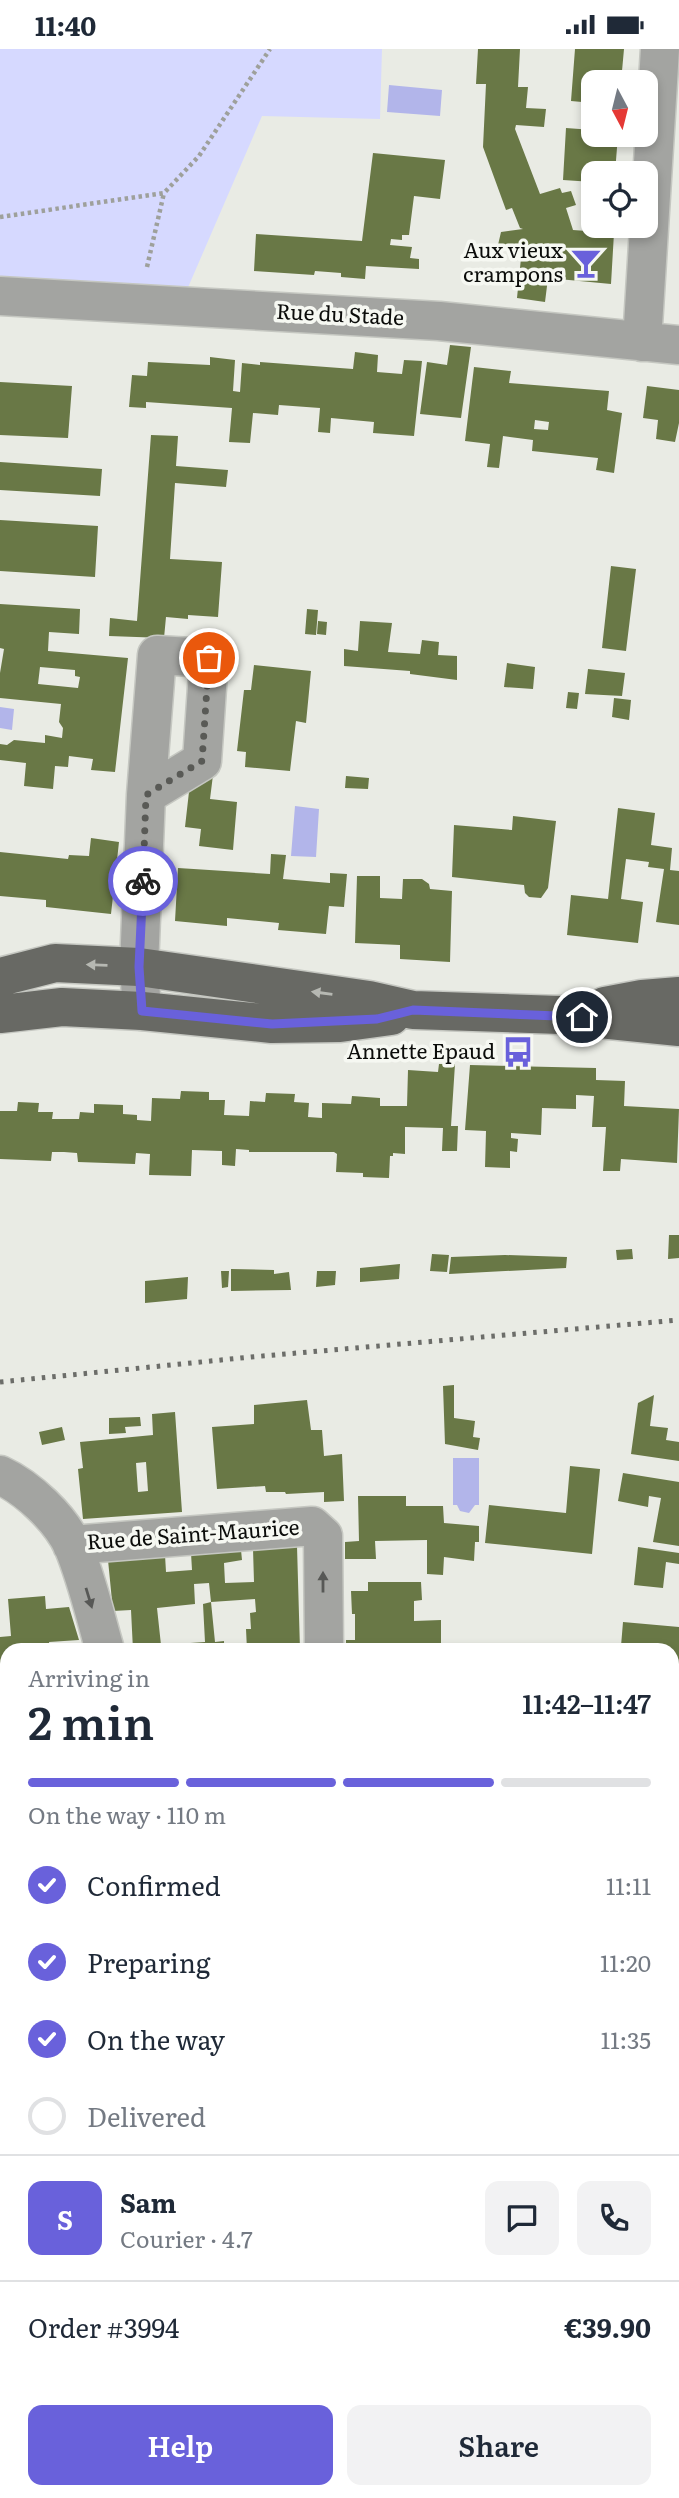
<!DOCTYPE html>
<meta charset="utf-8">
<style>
:root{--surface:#fff;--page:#f2f2f3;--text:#1f2937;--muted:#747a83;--line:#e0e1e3;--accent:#6961db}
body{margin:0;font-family:Literata,serif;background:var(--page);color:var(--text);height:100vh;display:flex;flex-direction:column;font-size:26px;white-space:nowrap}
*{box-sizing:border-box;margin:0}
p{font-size:23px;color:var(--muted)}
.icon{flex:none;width:38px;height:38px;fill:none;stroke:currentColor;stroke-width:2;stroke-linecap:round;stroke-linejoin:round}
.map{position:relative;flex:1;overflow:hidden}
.sheet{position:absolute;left:0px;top:1594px;width:679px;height:856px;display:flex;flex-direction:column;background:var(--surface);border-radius:21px 21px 0 0;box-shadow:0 4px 10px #0003}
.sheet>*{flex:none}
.needle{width:46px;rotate:173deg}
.buttons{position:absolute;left:581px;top:21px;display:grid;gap:14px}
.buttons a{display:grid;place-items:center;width:77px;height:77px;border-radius:14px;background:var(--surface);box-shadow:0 4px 10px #0003;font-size:35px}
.pin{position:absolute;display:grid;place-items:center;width:60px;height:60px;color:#fff;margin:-30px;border:4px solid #fff;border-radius:50%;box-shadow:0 2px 7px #0007}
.courier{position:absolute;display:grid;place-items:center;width:70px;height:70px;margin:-35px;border:5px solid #6961db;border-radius:50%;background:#fff;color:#222;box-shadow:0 2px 9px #0007}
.summary em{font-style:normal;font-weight:600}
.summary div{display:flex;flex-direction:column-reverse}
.summary{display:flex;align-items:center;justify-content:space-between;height:119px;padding:0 28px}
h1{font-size:46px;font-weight:600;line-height:52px}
.bar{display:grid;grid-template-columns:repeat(4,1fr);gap:10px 7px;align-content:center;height:84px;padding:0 28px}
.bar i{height:9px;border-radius:5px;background:var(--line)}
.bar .current{background:var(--accent)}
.bar p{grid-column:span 4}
.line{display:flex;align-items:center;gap:18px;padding:0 28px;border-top:2px solid var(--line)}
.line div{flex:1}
.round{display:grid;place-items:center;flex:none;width:74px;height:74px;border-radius:14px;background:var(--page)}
ol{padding:0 28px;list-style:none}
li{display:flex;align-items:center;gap:21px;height:77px}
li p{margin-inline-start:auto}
li .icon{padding:7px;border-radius:50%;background:var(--accent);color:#fff;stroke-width:4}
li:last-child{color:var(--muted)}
li i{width:38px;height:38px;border:4px solid var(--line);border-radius:50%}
.cta{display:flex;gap:14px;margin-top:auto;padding:14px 28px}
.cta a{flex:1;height:80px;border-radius:14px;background:var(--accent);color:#fff;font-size:28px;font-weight:600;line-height:80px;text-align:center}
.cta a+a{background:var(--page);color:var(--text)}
.status{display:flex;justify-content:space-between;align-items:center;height:49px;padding:0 35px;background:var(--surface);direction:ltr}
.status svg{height:19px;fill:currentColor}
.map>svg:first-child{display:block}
.green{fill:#d6d9ff}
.water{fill:#b2b5ea}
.building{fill:#697846;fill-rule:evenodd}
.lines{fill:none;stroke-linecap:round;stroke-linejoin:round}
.minor-casing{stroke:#c5c7c1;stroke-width:41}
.major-casing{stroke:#c5c7c1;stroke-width:41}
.path{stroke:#9ea09b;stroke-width:4.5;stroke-dasharray:3.5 3.5;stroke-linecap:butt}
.minor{stroke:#a3a4a1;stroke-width:38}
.major{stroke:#686964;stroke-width:38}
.rail{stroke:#6c6d69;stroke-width:5;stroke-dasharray:3.5 7;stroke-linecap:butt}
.oneway{fill:#b6b8b2}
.oneway2{fill:#575856}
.done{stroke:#595a56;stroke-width:7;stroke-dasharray:0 12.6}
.route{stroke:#6961db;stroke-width:9}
.labels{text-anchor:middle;stroke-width:7;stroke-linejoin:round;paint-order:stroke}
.poi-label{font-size:21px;fill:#0b0c0a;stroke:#f6f8f2;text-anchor:end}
.street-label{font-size:21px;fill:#0b0c0a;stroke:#f6f8f2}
</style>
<div class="status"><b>11:40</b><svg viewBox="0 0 49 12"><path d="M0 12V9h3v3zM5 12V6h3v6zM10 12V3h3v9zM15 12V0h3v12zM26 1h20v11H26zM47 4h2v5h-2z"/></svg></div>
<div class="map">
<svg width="679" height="2449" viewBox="0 0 679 2449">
<rect width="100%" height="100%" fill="#e9ebe4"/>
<!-- green -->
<path class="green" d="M0 0H382L380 70 262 67 180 257 0 247Z"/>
<!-- water -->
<path class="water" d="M389 36 442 41 440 67 387 63Z
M0 658 14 660 12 681 0 679Z
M295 757 319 760 316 808 291 807Z
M453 1409H479V1456H475L469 1464 460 1462 457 1456H453Z"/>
<!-- building -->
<path class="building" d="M478 0H520L518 38H528L526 59 546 60 544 78 516 76 515 80 540 145 560 139 562 144 571 142 576 156 566 159 573 181 614 184 611 235 548 229 545 253 517 249 522 199 498 196 501 183 523 180 520 179 512 159 506 161 483 98 486 35H476Z
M575 0H624L621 33H593V54L571 52Z
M566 79 593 81V86H618L615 124H593V133L563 131Z
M373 104 445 111 440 150 414 147 409 186H402V191L391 190 390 196 412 198 410 209 419 210V220L366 217 365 230 341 228V224L315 222 314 226 254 222 256 185 362 192Z
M450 296 471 298 461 369 420 365 427 313 447 316Z
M355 303 378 306 377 323 402 325 404 311 422 312 414 387 373 384 374 373 331 369 330 384 318 383 320 359 279 356 278 366 253 364 250 394 229 393 232 359 146 353V359L129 358 132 326 147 327 148 313 210 316V308L235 311 233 342 240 343 242 314 260 316V313L353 320Z
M474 318 511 322 509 334 609 342 607 361 622 364 614 424 596 421 598 409 532 402 533 391 503 387 499 419 487 418 490 395 465 392ZM535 371 549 373 548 381 534 380Z
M0 333 72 337 68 389 0 386Z
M647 337 679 341V374L675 393 656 390 658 371 643 369Z
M151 386 178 387 176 417 228 421 226 438 175 434 170 510 222 513 218 568 188 566V570L166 568 164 589 109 587 110 569 137 572Z
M0 413 102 420 100 447 0 441Z
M0 471 98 477 95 528 0 522Z
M611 517 636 520 626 602 602 599Z
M0 555 80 560 79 585 49 583 48 602 128 609 115 723 91 721 93 710 69 707 68 718 55 717 53 740 24 737 26 714 0 711V695L7 696 14 691 45 694V686L62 689 63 679 59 673 61 655 0 649V624L4 600 0 599ZM40 618 75 621V627L80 628 78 639 38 635Z
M307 560 318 561 316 586 305 585Z
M318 572 327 573 326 586 317 585Z
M360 572 392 574 388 603 420 605 422 591 439 593 438 606 457 607V631L410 625V622L344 617V600L358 602Z
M507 614 535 618 533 640 504 638Z
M254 616 311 622 306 674 296 672 290 722 245 718 246 703 237 702 244 641H251Z
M588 620 625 624 622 647 585 645Z
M568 643 579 644 577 660 566 659Z
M614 649 631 651 629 671 612 668Z
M213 726 210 750 237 753 233 801 199 797 201 780 185 778 190 734Z
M346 727 369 729 368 740 345 739Z
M618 759 655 764 651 796 672 799 670 821 679 822V876L656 873 664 820 648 818 649 813 626 810 621 850 643 853 638 894 567 886 571 846 608 850Z
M513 767 556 772 548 839 541 849 529 848 525 844 524 836 452 828 454 776 512 781Z
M91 789 119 793 111 865 46 858V851L0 847V803L68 810 69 806 89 807Z
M271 805 286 806 283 830 330 834V824L347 825 344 858 329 857 326 885 278 881 279 874 227 869V877L175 872 178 819 270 825Z
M357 827H380V849L402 850 403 830H422L429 835 430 840 452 842 450 913 400 910V896L355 894Z
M439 1015H455L451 1077H458L457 1102H442L443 1079 405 1078V1105L393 1104V1107H390L389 1129 363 1128V1124L336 1123 337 1105 334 1103H249V1101L236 1100 235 1117 222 1116V1102L192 1101 191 1127 149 1126 150 1105 136 1104 135 1115 78 1113 77 1104 64 1103H52L51 1112 0 1110V1062H17L18 1053 39 1054 38 1063H53L52 1070H79L80 1063 94 1064V1055L123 1056V1065L137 1066V1071L151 1072 152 1049 180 1050 181 1042 209 1043V1051H225L224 1066 249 1067 250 1052 265 1053 266 1044 295 1045 294 1053 309 1054 308 1068 322 1069V1054L351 1055 352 1047 380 1049V1057H407L408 1021 438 1023Z
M470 1016 596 1019V1031L625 1032 624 1057 679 1060 677 1114 621 1110 620 1122H603L606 1078H592L594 1047 576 1046V1060L542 1059 541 1086 511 1084V1089L518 1090 517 1103 510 1102V1119L485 1118 486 1082 465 1081Z
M669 1186H679V1209L668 1210Z
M632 1200 633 1210 617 1211 616 1201Z
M432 1205 449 1206 447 1223 430 1222Z
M505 1206 567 1208 566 1219 449 1225 451 1208Z
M400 1215 399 1230 360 1233V1219Z
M231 1220 274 1221V1225L289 1223 291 1241 231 1242Z
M221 1222H229L228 1238 222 1239Z
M317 1222H336L335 1236 316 1238Z
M188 1228 187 1250 145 1254V1232Z
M454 1336V1369L475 1372 473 1388 480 1389 478 1401 445 1395 443 1337Z
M654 1346 650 1377 668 1379 666 1391 679 1393V1412L631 1405 638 1354Z
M307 1351 311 1381H322L324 1407 342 1405 344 1452 324 1453V1443L286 1445 285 1443H266L265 1437 217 1440 212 1378 254 1375V1356Z
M175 1363 182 1463 83 1470 78 1420 83 1419 80 1393 153 1386 152 1365ZM146 1413 148 1442 138 1443 136 1414Z
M140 1368 141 1377 125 1378 126 1384 109 1385V1369Z
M62 1378 65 1391 42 1396 39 1383Z
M570 1417 600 1420 592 1505 485 1494 489 1456 566 1464Z
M623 1424 679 1433V1497L653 1493 661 1449 649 1447 648 1458 618 1452Z
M358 1447H406V1457H443L444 1474 479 1477V1493H475L474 1512 444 1508 443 1526 427 1525V1491L375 1492 376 1510H345V1493L359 1492Z
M297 1497 300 1601H247L246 1580H251L250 1564 256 1563 255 1550 211 1553 215 1593 224 1592V1601H133L131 1561 113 1562 108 1511 165 1506 166 1523 192 1521 191 1504 241 1501 242 1511 224 1514 225 1534 254 1533 253 1500ZM209 1534 211 1553 203 1555 205 1593 161 1596 157 1559 195 1555 194 1535Z
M638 1498 679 1504V1515L666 1513 663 1539 634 1536Z
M368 1533H421L422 1551 414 1552V1572L441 1571V1601H346V1591H355V1565H352L351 1542H368Z
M45 1547 46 1560 69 1558 79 1591 49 1593 50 1601H7V1631H0V1588L11 1587 8 1550Z
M623 1573 679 1578V1687H672L674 1601 621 1597Z
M553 1596H568V1601H553Z
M672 1731H679V1780H672Z
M672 2026 679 2027V2101L673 2131Z
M672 2224 679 2225V2362L676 2382 672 2381Z
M672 2424 679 2425V2449H610L611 2443H672Z
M98 2443H130V2449H98Z
M262 2443H294L293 2449H262Z
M322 2443H344V2449H321Z
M392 2443H436V2449H392Z
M516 2443H553L552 2449H516Z"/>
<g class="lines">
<defs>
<path id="minor" d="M0 247 439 272 679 296
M642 293 660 0
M142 962 139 918 146 746 157 606 209 609 202 712 146 746
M0 1426C28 1439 60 1469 73 1497 87 1530 95 1567 105 1601
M72 1496 312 1477 323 1487 324 1601
M672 1808H679
M0 1960 3 1965 7 2007
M0 2116 7 2171
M672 2152 679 2146
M25 2443V2449
M237 2449V2443
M307 2449 308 2443
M597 2449 598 2443"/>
<path id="major" d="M0 928 55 914 139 918 369 951 413 961 560 966 679 978
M605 957 642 950 679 947
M0 965 62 958 142 962 272 975 340 974 391 967"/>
</defs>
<!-- minor casing -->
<use href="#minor" class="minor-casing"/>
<!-- major casing -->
<use href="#major" class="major-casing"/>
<!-- path -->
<path class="path" d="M0 168 164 144 199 107 270 0
M147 218 164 144"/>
<!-- minor -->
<use href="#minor" class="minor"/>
<!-- major -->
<use href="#major" class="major"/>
<!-- rail -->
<path class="rail" d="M0 1333 251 1308 679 1271"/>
</g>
<!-- one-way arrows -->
<defs><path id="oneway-solid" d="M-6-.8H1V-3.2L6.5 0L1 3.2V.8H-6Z" transform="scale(1.75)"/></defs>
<g class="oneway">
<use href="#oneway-solid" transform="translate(97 916) rotate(-178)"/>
<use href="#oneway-solid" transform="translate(322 944) rotate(-172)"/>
</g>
<g class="oneway2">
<use href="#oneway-solid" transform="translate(323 1533) rotate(-90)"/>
<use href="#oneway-solid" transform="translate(89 1549) rotate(73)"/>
</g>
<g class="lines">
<!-- done -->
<path class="done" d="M143 832 146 746 202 712 209 609"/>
<!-- route -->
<path class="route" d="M143 832 139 918 142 962 272 975 377 970 413 961 582 968"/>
</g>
<!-- icons -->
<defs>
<symbol id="bar-bare" viewBox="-9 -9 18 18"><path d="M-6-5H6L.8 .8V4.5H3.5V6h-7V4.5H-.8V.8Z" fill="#6961db" stroke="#f6f8f2" stroke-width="2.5" paint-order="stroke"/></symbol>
<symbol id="bus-bare" viewBox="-9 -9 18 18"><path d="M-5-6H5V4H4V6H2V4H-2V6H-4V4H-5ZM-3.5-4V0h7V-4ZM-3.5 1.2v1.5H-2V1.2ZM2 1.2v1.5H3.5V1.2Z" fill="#6961db" stroke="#f6f8f2" stroke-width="2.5" paint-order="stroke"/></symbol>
</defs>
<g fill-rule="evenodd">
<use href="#bar-bare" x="564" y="192" width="44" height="44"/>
<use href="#bus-bare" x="496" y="981" width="44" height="44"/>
</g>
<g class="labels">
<!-- poi labels -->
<g class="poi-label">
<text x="563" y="209">Aux vieux<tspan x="563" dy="24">crampons</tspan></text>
<text x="495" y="1010">Annette Epaud</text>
</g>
<!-- street labels -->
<g class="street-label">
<text transform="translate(340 266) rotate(3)" y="7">Rue du Stade</text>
<text transform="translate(193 1486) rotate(-4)" y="7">Rue de Saint-Maurice</text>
</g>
</g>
</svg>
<div class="buttons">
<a><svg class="needle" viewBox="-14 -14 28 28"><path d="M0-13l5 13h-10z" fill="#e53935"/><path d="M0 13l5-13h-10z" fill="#747a83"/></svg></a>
<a><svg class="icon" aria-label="locate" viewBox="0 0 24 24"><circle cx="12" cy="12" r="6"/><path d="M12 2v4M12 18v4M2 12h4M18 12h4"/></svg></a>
</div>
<div class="pin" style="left:209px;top:609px;background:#ea580c"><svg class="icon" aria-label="bag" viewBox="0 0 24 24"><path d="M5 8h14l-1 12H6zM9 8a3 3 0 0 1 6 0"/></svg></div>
<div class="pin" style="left:582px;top:968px;background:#1f2937"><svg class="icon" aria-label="home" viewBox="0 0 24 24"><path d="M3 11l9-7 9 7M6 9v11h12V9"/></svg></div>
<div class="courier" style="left:143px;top:832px"><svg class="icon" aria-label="bike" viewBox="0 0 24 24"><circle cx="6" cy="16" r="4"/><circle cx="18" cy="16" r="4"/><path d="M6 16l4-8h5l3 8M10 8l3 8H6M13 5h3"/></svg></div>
<section class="sheet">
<div class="summary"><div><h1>2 min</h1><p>Arriving in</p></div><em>11:42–11:47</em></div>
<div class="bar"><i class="current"></i><i class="current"></i><i class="current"></i><i></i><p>On the way · 110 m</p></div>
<ol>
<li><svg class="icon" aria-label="check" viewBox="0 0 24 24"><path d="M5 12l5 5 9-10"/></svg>Confirmed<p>11:11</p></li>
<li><svg class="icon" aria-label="check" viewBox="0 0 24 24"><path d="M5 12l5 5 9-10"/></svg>Preparing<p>11:20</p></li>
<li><svg class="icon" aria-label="check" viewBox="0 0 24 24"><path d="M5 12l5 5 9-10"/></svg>On the way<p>11:35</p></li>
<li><i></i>Delivered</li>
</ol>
<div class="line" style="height:126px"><b class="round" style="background:var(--accent);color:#fff">S</b><div><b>Sam</b><p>Courier · 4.7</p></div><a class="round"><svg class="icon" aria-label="chat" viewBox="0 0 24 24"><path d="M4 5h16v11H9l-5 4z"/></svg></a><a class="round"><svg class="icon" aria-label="phone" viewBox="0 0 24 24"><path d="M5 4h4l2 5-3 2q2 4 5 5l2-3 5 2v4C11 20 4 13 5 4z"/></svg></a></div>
<div class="line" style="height:91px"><div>Order #3994</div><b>€39.90</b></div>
<div class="cta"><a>Help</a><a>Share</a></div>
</section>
</div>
